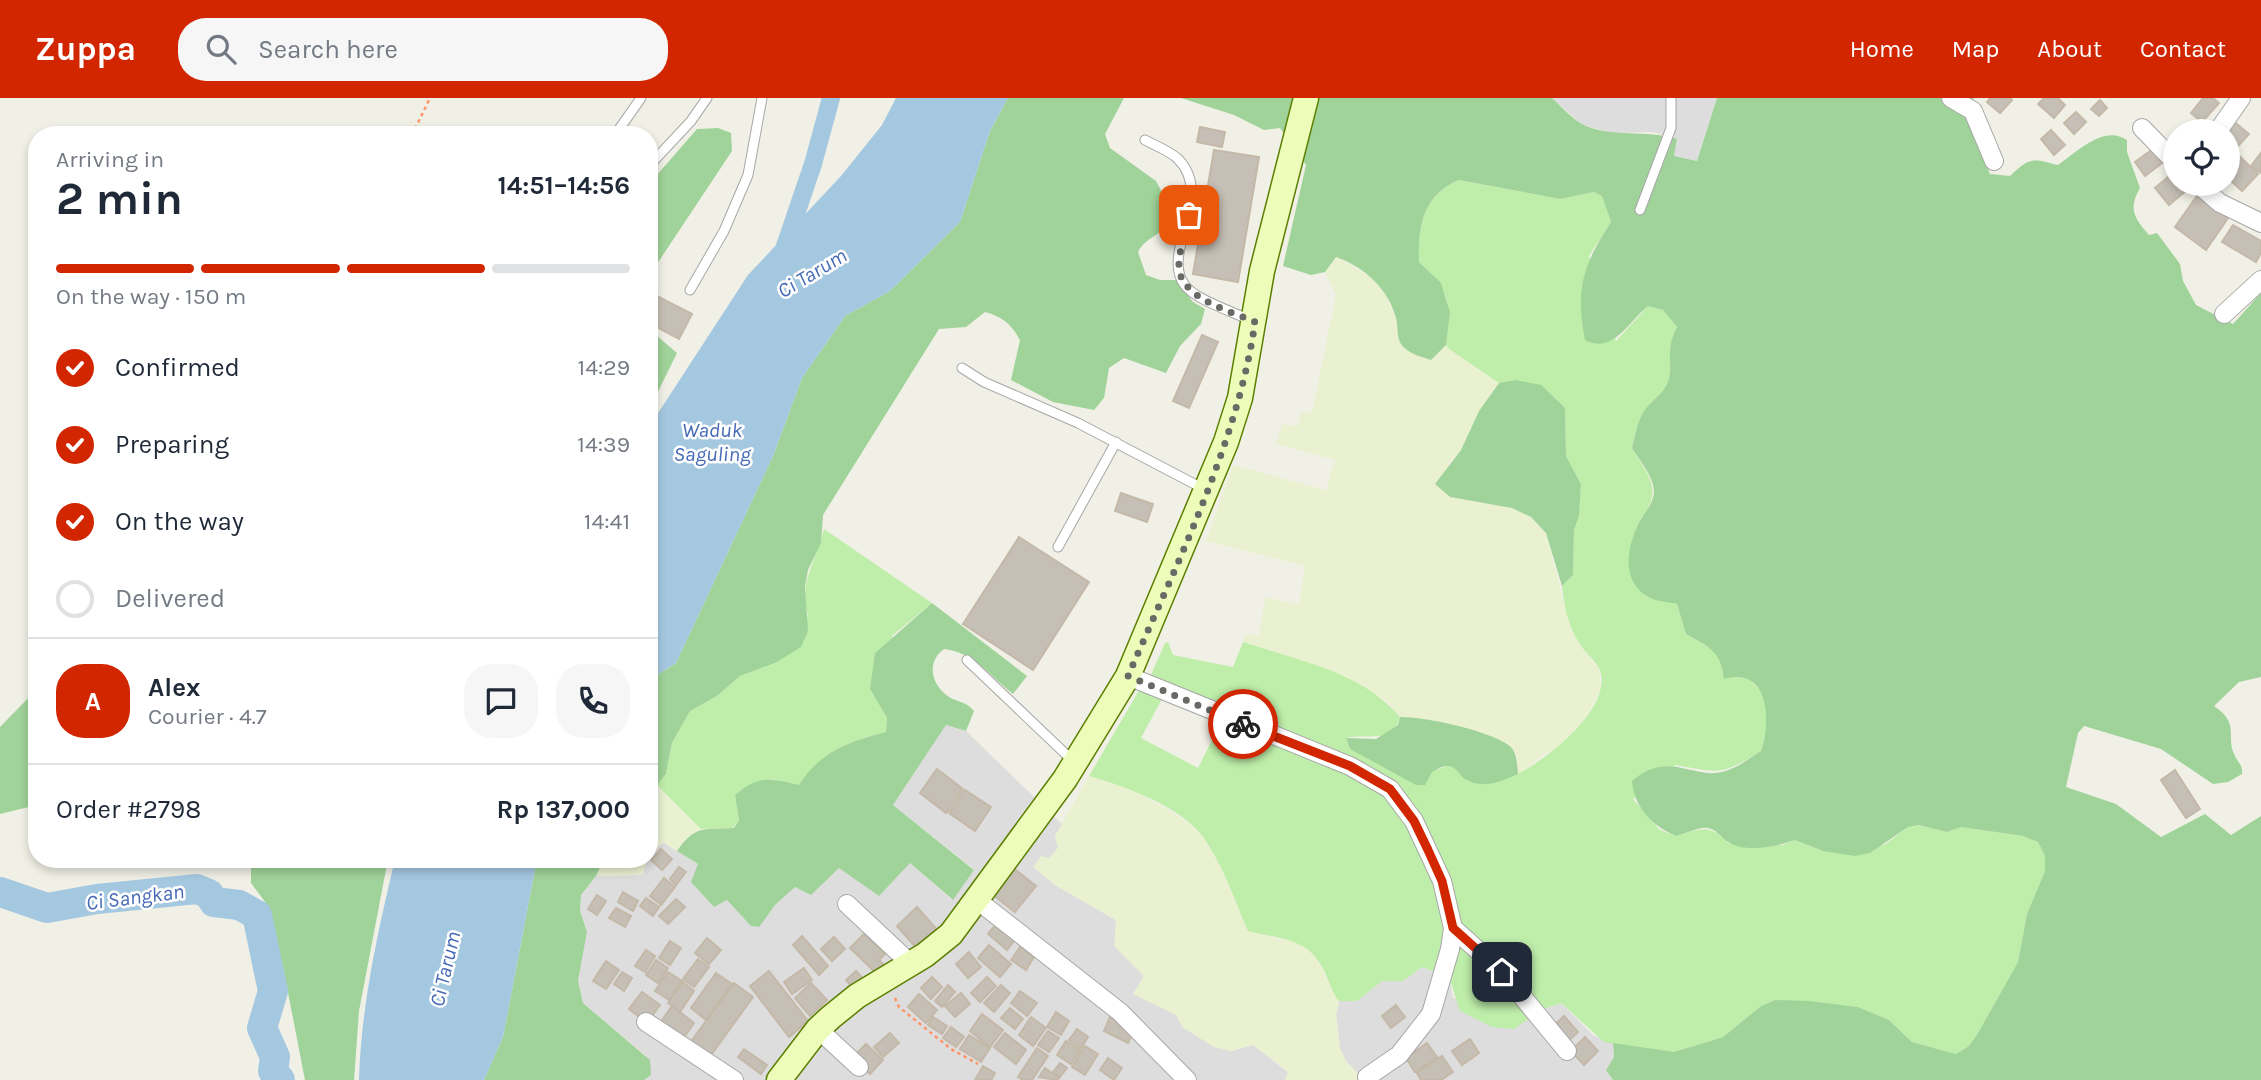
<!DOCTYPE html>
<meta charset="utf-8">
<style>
:root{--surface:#fff;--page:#f6f6f7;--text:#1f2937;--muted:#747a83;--line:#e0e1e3;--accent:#d12600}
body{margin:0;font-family:Karla,sans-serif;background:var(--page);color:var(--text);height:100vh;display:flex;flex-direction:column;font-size:26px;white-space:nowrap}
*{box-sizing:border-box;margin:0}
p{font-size:23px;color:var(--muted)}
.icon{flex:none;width:38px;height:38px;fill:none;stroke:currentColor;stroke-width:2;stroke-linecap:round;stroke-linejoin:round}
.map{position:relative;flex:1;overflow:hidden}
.drawer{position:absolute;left:28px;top:28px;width:630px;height:742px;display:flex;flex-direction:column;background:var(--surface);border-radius:28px;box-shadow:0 4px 10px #0003}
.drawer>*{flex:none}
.tools{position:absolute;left:2163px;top:21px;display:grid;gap:14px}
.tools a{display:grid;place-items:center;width:77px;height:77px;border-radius:50%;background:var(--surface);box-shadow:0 4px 10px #0003;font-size:35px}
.pin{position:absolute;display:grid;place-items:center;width:60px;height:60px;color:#fff;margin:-30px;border-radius:14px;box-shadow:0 4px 10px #0006}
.courier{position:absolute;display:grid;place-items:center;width:70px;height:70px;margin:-35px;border:5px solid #d12600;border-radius:50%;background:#fff;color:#222;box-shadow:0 2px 9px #0007}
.summary em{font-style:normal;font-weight:700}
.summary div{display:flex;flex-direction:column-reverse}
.summary{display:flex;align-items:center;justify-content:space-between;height:119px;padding:0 28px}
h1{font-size:46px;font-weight:700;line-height:52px}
.bar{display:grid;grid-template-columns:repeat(4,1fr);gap:10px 7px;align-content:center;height:84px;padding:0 28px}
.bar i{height:9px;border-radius:5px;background:var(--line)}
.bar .active{background:var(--accent)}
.bar p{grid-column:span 4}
.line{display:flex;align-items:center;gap:18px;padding:0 28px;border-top:2px solid var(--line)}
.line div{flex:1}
.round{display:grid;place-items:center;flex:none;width:74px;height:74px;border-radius:28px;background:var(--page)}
ol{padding:0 28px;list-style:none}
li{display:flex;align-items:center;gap:21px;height:77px}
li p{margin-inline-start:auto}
li .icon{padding:7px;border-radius:50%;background:var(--accent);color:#fff;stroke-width:4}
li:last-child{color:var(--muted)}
li i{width:38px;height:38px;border:4px solid var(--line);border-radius:50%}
header{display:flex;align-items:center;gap:42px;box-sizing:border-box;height:98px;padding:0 35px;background:var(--accent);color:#fff}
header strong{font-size:33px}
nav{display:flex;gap:38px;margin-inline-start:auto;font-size:24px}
.search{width:490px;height:63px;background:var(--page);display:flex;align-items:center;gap:18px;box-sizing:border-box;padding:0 24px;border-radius:28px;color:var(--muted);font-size:26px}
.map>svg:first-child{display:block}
.residential{fill:#dedddd}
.farmland{fill:#e9f1d1}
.grass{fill:#bfeeaa}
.forest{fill:#a0d399}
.water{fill:#a5c8e1}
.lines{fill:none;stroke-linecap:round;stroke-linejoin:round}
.canal{stroke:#a5c8e1;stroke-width:18}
.river{stroke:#a5c8e1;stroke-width:30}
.building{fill:#c6bfb5;stroke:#c4b9a8;stroke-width:2}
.lane-casing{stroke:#a7a7a7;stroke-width:11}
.street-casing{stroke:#a7a7a7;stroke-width:20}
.secondary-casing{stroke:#5a7f00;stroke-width:27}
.path{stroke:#ff946a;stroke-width:2.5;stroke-dasharray:3.5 3.5;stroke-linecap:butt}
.lane{stroke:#fff;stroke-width:9}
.street{stroke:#fff;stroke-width:18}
.secondary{stroke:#edfdb9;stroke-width:24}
.done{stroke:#696965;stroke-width:7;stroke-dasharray:0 12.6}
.route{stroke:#d12600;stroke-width:9}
.labels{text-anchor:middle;stroke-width:5;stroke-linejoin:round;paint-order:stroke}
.water-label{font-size:21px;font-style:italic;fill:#466ab6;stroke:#fff}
</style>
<header>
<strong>Zuppa</strong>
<div class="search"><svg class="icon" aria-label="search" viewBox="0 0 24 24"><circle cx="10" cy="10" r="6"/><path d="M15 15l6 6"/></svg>Search here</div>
<nav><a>Home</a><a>Map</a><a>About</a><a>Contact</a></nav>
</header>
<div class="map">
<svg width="2261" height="982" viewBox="0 0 2261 982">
<rect width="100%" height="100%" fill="#f1f0e6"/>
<!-- residential -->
<path class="residential" d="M1552 0H1717L1697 63 1674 58 1677 41 1653 34 1613 35 1583 27Z
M946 627 966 633 1063 727 1055 738 1058 750 1049 760 1055 787 1116 822 1115 848 1144 878 1134 896 1177 917 1182 929 1231 953 1253 947 1289 975 1285 982H644L651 976 645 957 583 905 578 883 587 834 580 813 581 797 596 778 643 777V765L663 744 699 767 714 809 727 802 759 828 775 807 795 789 811 796 839 770 910 765 952 802 974 771 893 707Z
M1422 869 1449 879 1453 900 1541 912 1561 905 1593 937 1613 945 1614 959 1606 972 1613 982H1364L1346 963 1340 950 1336 918 1339 903H1357L1382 882 1403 883Z"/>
<!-- farmland -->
<path class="farmland" d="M1336 159 1373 180 1385 196 1396 220 1399 243 1431 262 1446 247 1499 285 1479 313 1461 352 1448 365 1450 399 1512 410 1531 419 1546 435 1563 502 1580 547 1599 571 1601 592 1586 619 1560 650 1546 655 1518 676 1517 659 1508 646 1429 622 1400 619 1387 603 1344 578 1243 544 1246 536 1258 538 1266 499 1299 507 1305 468 1206 443 1233 367 1326 392 1335 362 1276 346 1282 326 1298 328 1301 314 1312 315 1336 197 1325 174Z
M1089 678 1132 690 1189 725 1201 737 1218 763 1248 832 1278 841 1295 842 1316 859 1339 903 1336 918 1340 950 1346 963 1364 982H1285L1288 974 1253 947 1231 953 1214 949 1182 929 1176 917 1133 896 1144 878 1114 848 1116 822 1055 787 1033 769 1041 758 1049 760 1058 750 1055 738Z
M657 687 701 731 687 739 677 753 663 744 649 759V690Z
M604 761H647L643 777 596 778Z"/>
<!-- grass -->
<path class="grass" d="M1459 82 1560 101 1594 94 1602 98 1611 124 1589 158 1616 243 1648 208 1663 212 1677 229C1664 254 1676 269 1666 288 1661 297 1650 304 1644 313 1637 324 1635 338 1632 350 1648 377 1664 392 1641 420L1647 499 1677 506 1686 536 1713 552 1734 578 1749 581 1760 592 1767 607 1768 623 1761 653C1720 678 1721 675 1675 667L1633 701 1660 732 1676 738C1699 731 1711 725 1728 745L1782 747 1795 742 1823 753 1884 747 1908 729 1917 727 1947 734 1961 729 2023 738 2038 744 2045 758V773L2027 816 2018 864 1978 935 1969 948 1956 956 1912 944 1889 922 1858 909 1775 902 1761 908 1723 939 1674 954 1659 953 1604 944 1561 905 1541 912 1514 931 1492 929 1460 913 1449 879 1422 869 1403 883H1382L1357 903H1339C1331 893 1329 881 1322 869 1306 839 1278 841 1248 833 1234 801 1223 767 1203 739 1180 708 1125 688 1089 678L1141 589 1162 601 1141 640 1198 670 1225 616 1150 579 1165 545 1168 544 1173 557 1233 569 1243 544C1297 562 1363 574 1400 619 1392 647 1367 635 1346 640L1350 651 1431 674 1447 668 1454 669 1466 681C1481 680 1505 681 1519 675 1548 661 1616 607 1599 570 1595 563 1587 556 1582 549 1569 532 1564 509 1562 488L1573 477 1574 432 1579 418 1581 386 1566 358 1565 310 1515 282 1499 285 1449 251 1446 247C1451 205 1451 193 1419 164 1418 128 1423 98 1459 82Z
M824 431 932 505 893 537 870 591 887 620 886 634C850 643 819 654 799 688L772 681 735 697 739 722 733 730 701 731 657 687 666 676 672 645 690 613 717 598 740 578 775 565 808 518C798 484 817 462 824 431Z"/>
<!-- forest -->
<path class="forest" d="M1008 0H1124L1105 36 1110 50 1156 83 1172 113C1164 141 1147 136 1138 154L1146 177 1160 182H1176L1193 204 1205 211 1201 226 1180 248 1166 275 1124 260 1109 270 1104 300 1094 312 1053 304 1011 282 1020 242C1011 226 1003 219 985 214L966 229 939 231 823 417 821 445 808 472 805 489 808 533 801 549 775 565 740 578 717 598 690 613 672 645 666 676 657 687 649 690V582L676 565 773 358 802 280 845 218 890 193 960 124 990 33Z
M1181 0H1552C1562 9 1574 23 1586 28 1616 40 1644 31 1677 41L1674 58 1697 63 1717 0H1974L1965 13 1990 76 2010 78C2030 59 2032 60 2058 67 2077 54 2104 26 2127 42V54L2140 90C2128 111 2134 120 2149 137L2157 135 2180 166 2183 183 2196 207 2233 226 2261 195V579L2239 584 2214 608C2240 625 2226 638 2234 656 2238 665 2243 667 2242 676L2228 684 2213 686 2161 651 2084 628 2078 635 2066 689 2116 706 2161 739 2205 716 2231 737 2261 718V982H1613L1606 972 1614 959 1613 945 1674 954 1723 939 1761 908 1775 902 1809 903 1858 909 1889 922 1912 944 1956 956 1969 948 1978 935 2018 864 2027 816 2045 773V758L2038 744 2023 738 1961 729 1947 734 1918 727 1908 729 1870 755 1855 758 1823 753 1795 742C1778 748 1747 755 1730 745 1720 740 1716 728 1702 730 1694 731 1684 736 1676 738 1652 728 1634 709 1632 683 1669 652 1691 681 1722 674 1736 671 1748 661 1761 653 1771 624 1770 568 1724 581 1721 552 1708 549 1686 536L1677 506C1667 504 1653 503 1645 497 1620 479 1628 446 1640 423 1645 413 1653 407 1654 394 1654 379 1640 363 1632 350 1635 338 1637 324 1644 313 1650 304 1661 297 1666 288 1676 269 1663 255 1677 229L1663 212 1648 208C1629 223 1613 257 1585 242 1575 191 1583 167 1611 124L1602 98 1594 94 1560 101 1459 82C1423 97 1418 128 1419 164L1441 185 1450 214 1446 247 1431 262C1423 259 1412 257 1406 251 1395 243 1399 232 1396 220 1388 190 1364 169 1336 159L1325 174 1311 177 1283 168 1306 67 1280 30 1264 32 1234 17Z
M718 30 731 35 732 53 649 178V86L697 31Z
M649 231 677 255 649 312Z
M1515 282 1541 287 1565 310 1566 358 1581 386 1579 418 1574 432 1573 477 1562 488 1546 435 1531 419 1512 410 1450 399 1435 386 1461 352 1479 313 1499 285Z
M932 505 1027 578 1013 596C990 578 975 555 944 551 926 564 931 587 949 599 959 605 966 603 974 613L966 633 946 627 893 707 974 772 953 802 910 765 879 798 839 770 811 797 795 789 775 807 759 829 751 828 727 802 714 809 691 784 698 766 677 753C696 726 704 732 734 730L739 722 735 697C759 677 770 680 799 687 819 654 850 643 886 634L887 620 870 591 875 555Z
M37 591V707L0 716V629Z
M1400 619C1427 619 1485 632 1507 646 1517 652 1517 665 1518 676 1502 683 1482 692 1465 681 1459 677 1456 667 1447 668 1442 668 1436 672 1432 674L1425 687H1416L1350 651 1346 640 1376 641 1398 627Z
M257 761H388L359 913 354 982H305L282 864 267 830 271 812 251 785V767Z
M537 761H604L596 778 581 797 580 813 587 834 578 883 583 905 650 962 651 977 644 982H484L503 939Z"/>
<!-- water -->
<path class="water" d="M896 0H1008L990 33 960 124 890 193 845 218 802 280 773 358 676 565 649 582V329L748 177 841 78 882 27Z
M395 761H537L503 939 484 982H359C361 908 378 833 395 761Z"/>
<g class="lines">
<!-- canal -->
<path class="canal" d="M783 154 813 66 831 0"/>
<!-- river -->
<path class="river" d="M0 794 47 810 97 801 197 791 209 796 214 804 239 807 257 817 273 893 262 930 275 959 273 973 280 982"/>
</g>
<!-- building -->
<path class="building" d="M1990 0H2010L2012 2 2000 15 1987 4Z
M2044 0H2058L2065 7 2054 20 2038 6Z
M2203 0H2213L2219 5 2202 24 2191 15Z
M2100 2 2107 10 2099 18 2091 11Z
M2076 14 2086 24 2074 36 2064 25Z
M2232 22 2249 36 2237 49 2228 41Z
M1200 29 1225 34 1222 49 1197 44Z
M2051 32 2065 47 2054 57 2041 41Z
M2153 51 2162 65 2145 78 2135 64Z
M1214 52 1259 59 1238 184 1193 176Z
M2236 55 2258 76 2242 93 2228 80V64Z
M2261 55V75L2251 68Z
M2174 74 2175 86H2184L2188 91 2169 107 2155 90Z
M2197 98 2228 120 2206 152 2175 129Z
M2233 127 2261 143V155L2256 164 2222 144Z
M649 194 692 216 679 241 649 225Z
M1202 237 1218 244 1189 310 1173 303Z
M1121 395 1153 406 1147 424 1115 413Z
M1019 439 1089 484 1033 572 963 526Z
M937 671 963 691 946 715 920 695Z
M2175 672 2200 711 2186 720 2161 682Z
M965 692 991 709 975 733 949 715Z
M661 751 672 761 662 772 651 762Z
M679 769 686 774 676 787 670 781Z
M1012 769 1036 788 1015 814 992 796Z
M664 780 675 789 661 807 650 798Z
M623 794 638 803 633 813 618 804Z
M597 797 606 803 597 817 588 811Z
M646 800 659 809 653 818 640 808Z
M676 801 685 809 668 826 659 818Z
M917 809 939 834 918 852 897 828Z
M616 810 631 818 625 829 609 820Z
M998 824 1017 839 1007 852 988 836Z
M864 836 885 856 879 862 883 866 875 874 850 850Z
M802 838 828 868 819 877 793 847Z
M834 839 845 851 832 863 821 851Z
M707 840 721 852 709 866 695 855Z
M670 843 681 850 670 867 659 860Z
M989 847 1011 866 1000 879 978 860Z
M1020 849 1034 859 1026 872 1011 862Z
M646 852 655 858 645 874 635 868Z
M969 854 981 869 968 880 956 866Z
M698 861 709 869 694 889 683 881Z
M656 862 668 870 658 885 646 877Z
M606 863 619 872 606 891 593 883Z
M804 870 812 882 792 896 784 884Z
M769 873 808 923 789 939 750 888Z
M856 873 864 882 854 891 846 882Z
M622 874 632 880 624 893 614 886Z
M668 874 682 883 669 902 655 893Z
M716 875 732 886 706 922 691 910Z
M932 879 942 889 931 901 921 890Z
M987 879 996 888 980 904 971 895Z
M683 884 694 893 680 914 668 905Z
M734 885 753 899 706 964 687 949Z
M811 885 827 902 810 918 795 900Z
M948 887 955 894 942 909 935 903Z
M1001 887 1010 895 994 914 984 905Z
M1020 893 1037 905 1027 918 1011 905Z
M642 894 660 907 647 925 629 911Z
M961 895 970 906 955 919 945 908Z
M919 896 937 912 926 925 908 909Z
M1396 907 1405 919 1391 930 1382 918Z
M672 908 694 925 682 942 660 925Z
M1010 910 1023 921 1015 931 1001 920Z
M1056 914 1069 923 1061 937 1047 929Z
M982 916 1003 932 990 949 970 933Z
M1564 918 1578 934 1564 947 1550 931Z
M933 919 947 928 942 936 928 927Z
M1031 919 1046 930 1033 948 1019 937Z
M1110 919 1135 931 1128 945 1104 933Z
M951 929 964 939 956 949 943 940Z
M1077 931 1088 939 1081 950 1069 942Z
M1048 933 1059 940 1049 954 1038 947Z
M890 935 899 945 883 959 874 949Z
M1005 935 1026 952 1016 966 994 949Z
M969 937 990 950 981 964 960 951Z
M1585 939 1598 953 1584 967 1571 953Z
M1470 941 1479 955 1462 967 1452 953Z
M1066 943 1080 952 1071 966 1057 957Z
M1427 945 1437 959 1415 974 1406 960Z
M866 946 883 962 870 976 853 959Z
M1085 948 1098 956 1085 977 1072 969Z
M1037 950 1048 958 1032 982H1023L1018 979Z
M744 951 767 967 761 976 738 959Z
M1442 958 1453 974 1441 982H1421L1417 975Z
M1108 960 1122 970 1114 982 1100 972Z
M1060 965 1067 970 1060 979 1053 974Z
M983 968 995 975 991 982H975Z
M1045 970 1059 980 1057 982 1039 979Z"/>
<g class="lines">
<defs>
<path id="lane" d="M615 37 641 0
M1145 42C1156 48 1170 53 1178 61 1215 98 1161 153 1184 186 1193 201 1234 214 1250 222
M649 68 691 23 707 0
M1640 112 1671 30V0
M690 192 724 133 748 77 762 0
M962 270 984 284 1078 325 1204 391
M1058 449 1116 344
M967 562 1073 663"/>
<path id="street" d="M1951 0 1973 13 1994 63
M2142 30 2175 64
M2218 33 2241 0
M2198 86 2220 105 2261 125
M2224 216 2261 182
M1128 578 1350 668 1390 691 1414 723 1442 783 1453 830 1450 851 1431 916 1399 957 1367 979
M977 802 1120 914 1187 982
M847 806 911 866
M1453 830 1502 874 1567 953
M646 924 734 982
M818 931 859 969"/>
<path id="secondary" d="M779 982 818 931 831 919 857 898 925 857 951 836 1065 681 1128 578 1226 344 1240 300 1262 173 1306 0"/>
</defs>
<!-- lane casing -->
<use href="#lane" class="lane-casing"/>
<!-- street casing -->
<use href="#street" class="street-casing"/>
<!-- secondary casing -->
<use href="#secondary" class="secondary-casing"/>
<!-- path -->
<path class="path" d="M412 37 430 0
M895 900 899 909 951 951 978 966"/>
<!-- lane -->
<use href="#lane" class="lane"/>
<!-- street -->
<use href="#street" class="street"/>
<!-- secondary -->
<use href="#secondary" class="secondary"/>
</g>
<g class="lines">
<!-- done -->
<path class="done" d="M1189 117C1186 132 1180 149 1179 165 1176 199 1230 213 1255 224 1238 344 1176 467 1128 578L1243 626"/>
<!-- route -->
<path class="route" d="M1243 626 1350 668 1390 691 1414 723 1428 752 1442 783 1453 830 1502 874"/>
</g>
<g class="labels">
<!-- water labels -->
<g class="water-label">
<text transform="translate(812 175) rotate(-31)" y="7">Ci Tarum</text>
<text x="712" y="339">Waduk<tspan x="712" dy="24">Saguling</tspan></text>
<text transform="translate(135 799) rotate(-7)" y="7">Ci Sangkan</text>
<text transform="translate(445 871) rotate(-77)" y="7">Ci Tarum</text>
</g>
</g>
</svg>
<div class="tools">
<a><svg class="icon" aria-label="locate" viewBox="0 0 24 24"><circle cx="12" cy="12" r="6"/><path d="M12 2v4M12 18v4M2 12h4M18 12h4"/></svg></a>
</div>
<div class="pin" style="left:1189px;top:117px;background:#ea580c"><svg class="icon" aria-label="bag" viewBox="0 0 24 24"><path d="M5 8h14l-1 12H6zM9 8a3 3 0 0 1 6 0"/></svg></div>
<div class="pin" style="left:1502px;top:874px;background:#1f2937"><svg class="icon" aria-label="home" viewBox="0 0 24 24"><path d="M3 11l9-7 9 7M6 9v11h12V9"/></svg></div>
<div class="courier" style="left:1243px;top:626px"><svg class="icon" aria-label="bike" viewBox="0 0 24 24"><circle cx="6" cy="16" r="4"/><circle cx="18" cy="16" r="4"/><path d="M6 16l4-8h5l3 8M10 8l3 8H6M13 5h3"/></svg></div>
<section class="drawer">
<div class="summary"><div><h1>2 min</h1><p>Arriving in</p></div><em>14:51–14:56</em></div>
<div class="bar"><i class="active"></i><i class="active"></i><i class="active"></i><i></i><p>On the way · 150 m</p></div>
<ol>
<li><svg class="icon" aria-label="check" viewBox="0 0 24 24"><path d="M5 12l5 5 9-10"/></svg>Confirmed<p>14:29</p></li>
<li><svg class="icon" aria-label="check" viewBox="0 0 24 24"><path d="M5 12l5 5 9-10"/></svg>Preparing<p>14:39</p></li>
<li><svg class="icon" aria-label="check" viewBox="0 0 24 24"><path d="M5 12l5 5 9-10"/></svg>On the way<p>14:41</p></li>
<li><i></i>Delivered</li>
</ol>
<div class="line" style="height:126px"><b class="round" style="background:var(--accent);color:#fff">A</b><div><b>Alex</b><p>Courier · 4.7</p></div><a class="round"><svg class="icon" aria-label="chat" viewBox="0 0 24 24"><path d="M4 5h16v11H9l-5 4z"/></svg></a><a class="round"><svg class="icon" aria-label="phone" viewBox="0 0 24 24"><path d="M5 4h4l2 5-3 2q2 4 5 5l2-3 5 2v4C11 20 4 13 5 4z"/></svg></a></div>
<div class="line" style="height:91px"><div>Order #2798</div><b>Rp 137,000</b></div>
</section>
</div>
